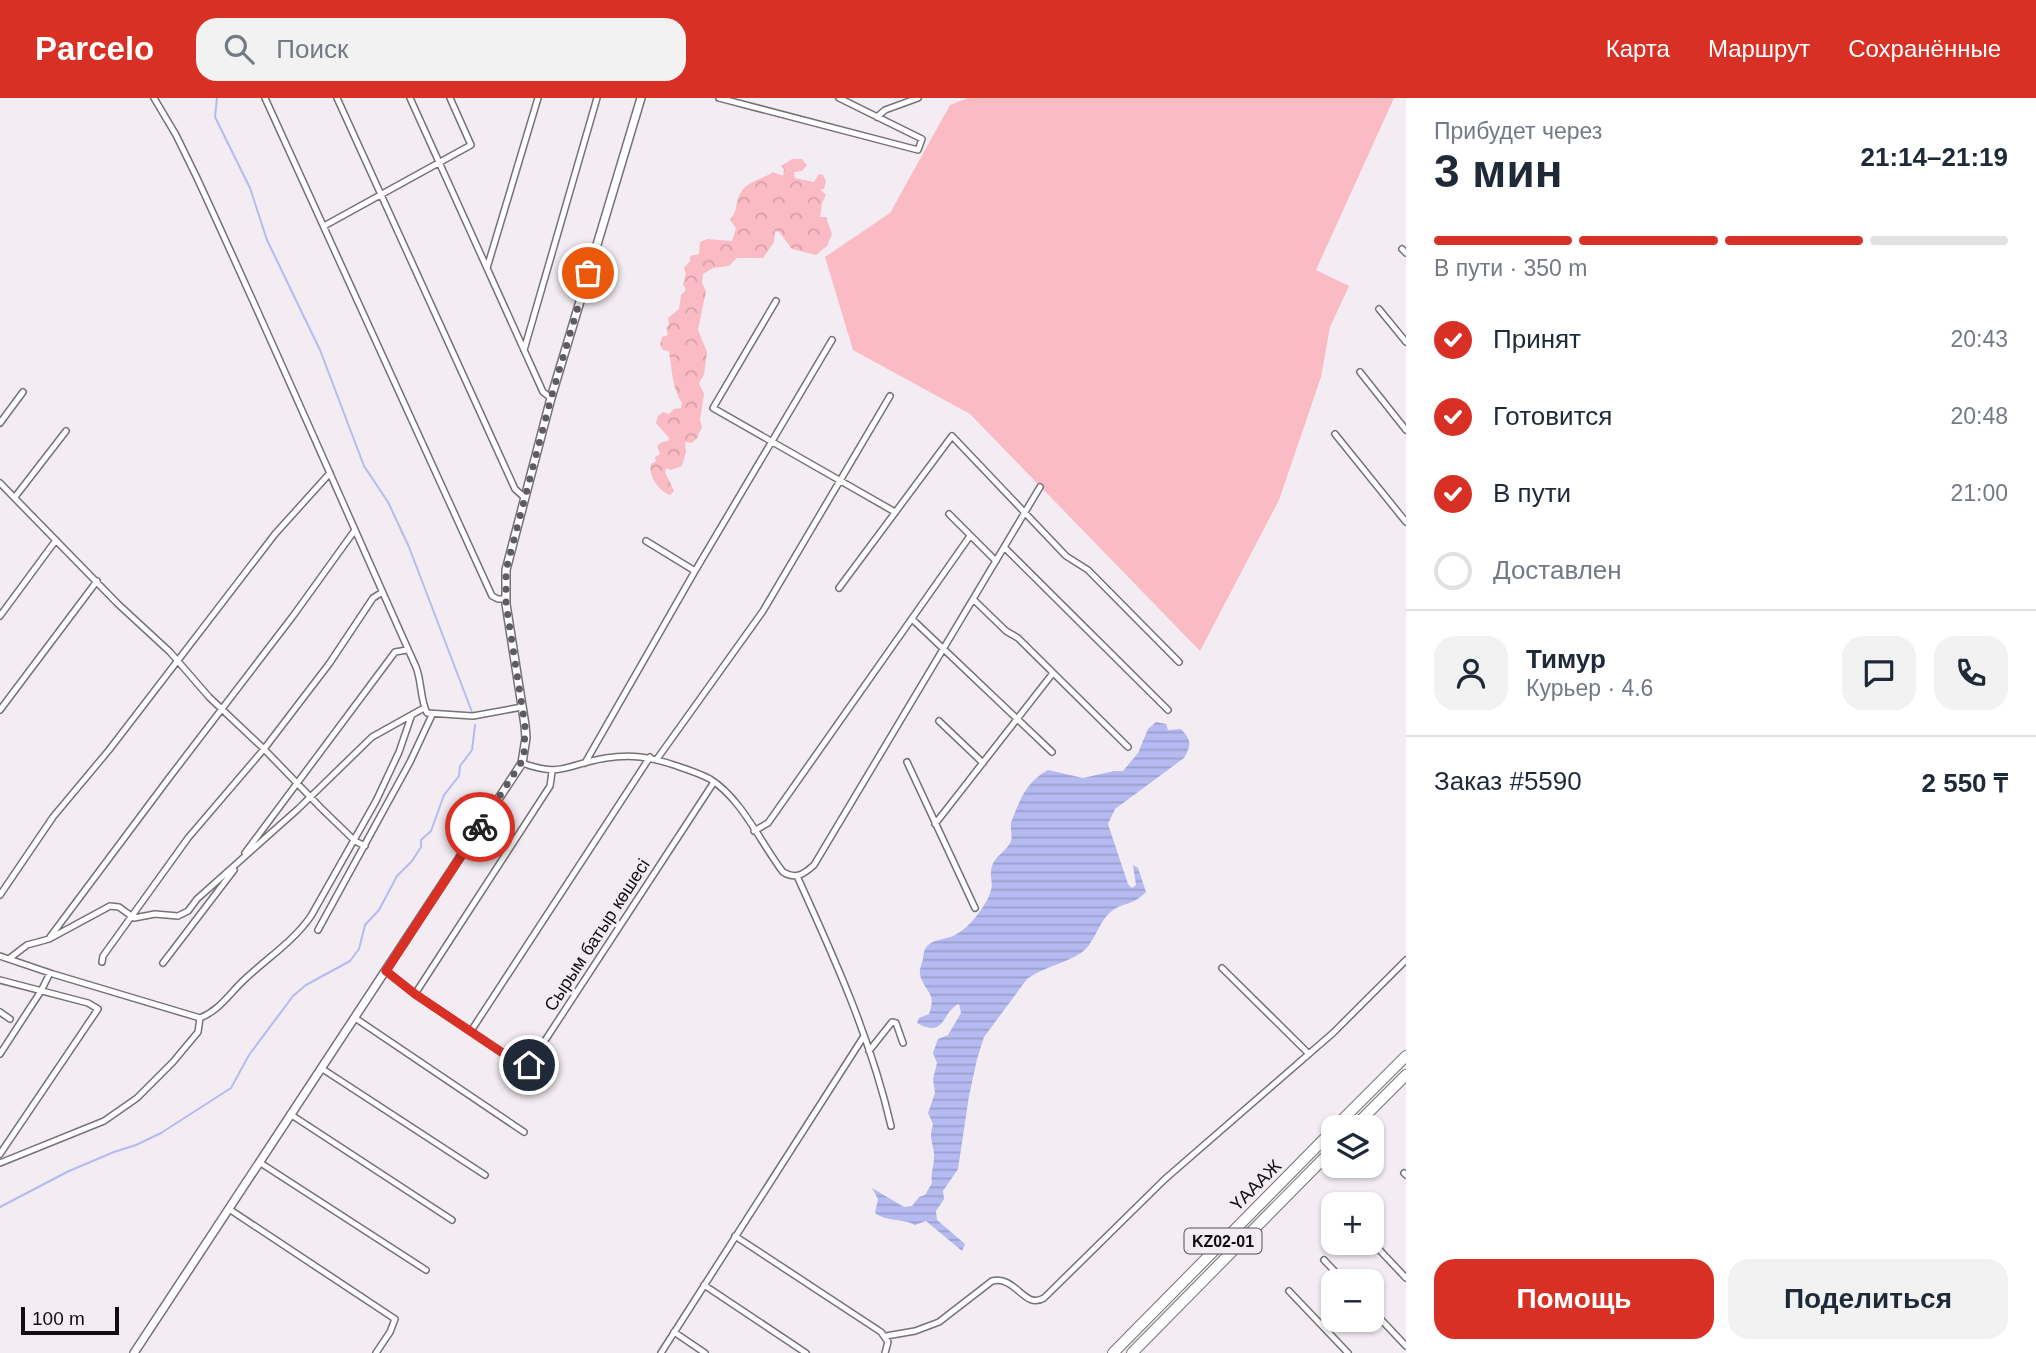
<!DOCTYPE html>
<html lang="ru">
<meta charset="utf-8">
<style>
:root{--surface:#fff;--page:#f2f2f3;--text:#1f2937;--muted:#747a83;--line:#e0e1e3;--accent:#d93025}
body{margin:0;font-family:Arial,sans-serif;background:var(--page);color:var(--text);height:100vh;display:flex;flex-direction:column;font-size:26px;white-space:nowrap}
*{box-sizing:border-box;margin:0}
p{font-size:23px;color:var(--muted)}
.icon{flex:none;width:38px;height:38px;fill:none;stroke:currentColor;stroke-width:2;stroke-linecap:round;stroke-linejoin:round}
.map{position:relative;flex:1;overflow:hidden}
.side{display:flex;flex-direction:column;background:var(--surface);width:630px}
.side>*{flex:none}
.controls{position:absolute;left:1321px;top:1017px;display:grid;gap:14px}
.controls a{display:grid;place-items:center;width:63px;height:63px;border-radius:14px;background:var(--surface);box-shadow:0 2px 5px #0004;font-size:35px}
.scale{position:absolute;left:21px;bottom:18px;width:98px;box-sizing:border-box;padding-left:7px;border:4px solid #100e10;border-top:0;font-size:19px;line-height:24px;white-space:nowrap;color:#100e10;-webkit-text-stroke:5px #f3edf3;paint-order:stroke}
.pin{position:absolute;display:grid;place-items:center;width:60px;height:60px;color:#fff;margin:-30px;border:4px solid #fff;border-radius:50%;box-shadow:0 2px 7px #0007}
.courier{position:absolute;display:grid;place-items:center;width:70px;height:70px;margin:-35px;border:5px solid #d93025;border-radius:50%;background:#fff;color:#222;box-shadow:0 2px 9px #0007}
.summary em{font-style:normal;font-weight:600}
.summary div{display:flex;flex-direction:column-reverse}
.summary{display:flex;align-items:center;justify-content:space-between;height:119px;padding:0 28px}
h1{font-size:46px;font-weight:600;line-height:52px}
.bar{display:grid;grid-template-columns:repeat(4,1fr);gap:10px 7px;align-content:center;height:84px;padding:0 28px}
.bar i{height:9px;border-radius:5px;background:var(--line)}
.bar .current{background:var(--accent)}
.bar p{grid-column:span 4}
.line{display:flex;align-items:center;gap:18px;padding:0 28px;border-top:2px solid var(--line)}
.line div{flex:1}
.round{display:grid;place-items:center;flex:none;width:74px;height:74px;border-radius:21px;background:var(--page)}
ol{padding:0 28px;list-style:none}
li{display:flex;align-items:center;gap:21px;height:77px}
li p{margin-inline-start:auto}
li .icon{padding:7px;border-radius:50%;background:var(--accent);color:#fff;stroke-width:4}
li:last-child{color:var(--muted)}
li i{width:38px;height:38px;border:4px solid var(--line);border-radius:50%}
.cta{display:flex;gap:14px;margin-top:auto;padding:14px 28px}
.cta a{flex:1;height:80px;border-radius:21px;background:var(--accent);color:#fff;font-size:28px;font-weight:600;line-height:80px;text-align:center}
.cta a+a{background:var(--page);color:var(--text)}
header{display:flex;align-items:center;gap:42px;box-sizing:border-box;height:98px;padding:0 35px;background:var(--accent);color:#fff}
header strong{font-size:33px}
nav{display:flex;gap:38px;margin-inline-start:auto;font-size:24px}
.search{width:490px;height:63px;background:var(--page);display:flex;align-items:center;gap:18px;box-sizing:border-box;padding:0 24px;border-radius:21px;color:var(--muted);font-size:26px}
main{display:flex;flex:1;min-height:0}
.map>svg:first-child{display:block}
.forest{fill:url(#forest-crowns)}
.pitch{fill:#fabbc5}
.water{fill:url(#water-rules)}
.lines{fill:none;stroke-linecap:round;stroke-linejoin:round}
.stream{stroke:#b5baf0;stroke-width:2}
.street-casing{stroke:#767176;stroke-width:8}
.secondary-casing{stroke:#767176;stroke-width:10}
.highway-casing{stroke:#767176;stroke-width:12}
.street{stroke:#fff;stroke-width:5}
.secondary{stroke:#fff;stroke-width:7}
.highway{stroke:#fff;stroke-width:10}
.done{stroke:#5f5c5f;stroke-width:7;stroke-dasharray:0 12.6}
.route{stroke:#d93025;stroke-width:9}
.labels{text-anchor:middle;stroke-width:6;stroke-linejoin:round;paint-order:stroke}
.shield{fill:#f3edf3;stroke:#545154;stroke-width:2}
.shield-label{font-size:16px;font-weight:bold;fill:#100e10}
.street-label{font-size:18px;fill:#100e10;stroke:#f3edf3}
</style>
<header>
<strong>Parcelo</strong>
<div class="search"><svg class="icon" aria-label="search" viewBox="0 0 24 24"><circle cx="10" cy="10" r="6"/><path d="M15 15l6 6"/></svg>Поиск</div>
<nav><a>Карта</a><a>Маршрут</a><a>Сохранённые</a></nav>
</header>
<main>
<div class="map">
<svg width="1406" height="1255" viewBox="0 0 1406 1255">
<defs>
<pattern id="forest-crowns" width="20" height="18" patternUnits="userSpaceOnUse" patternTransform="scale(1.75)"><rect width="20" height="18" fill="#fabbc5"/><path d="M2 6a3 3 0 1 1 6 0M12 15a3 3 0 1 1 6 0" fill="none" stroke="#d5a0a8"/></pattern>
<pattern id="water-rules" width="6" height="5" patternUnits="userSpaceOnUse" patternTransform="scale(1.75)"><rect width="6" height="5" fill="#b5baf0"/><path d="M0 2.5h6" fill="none" stroke="#9b9fcd"/></pattern>
</defs>
<rect width="100%" height="100%" fill="#f3edf3"/>
<!-- forest -->
<path class="forest" d="M792 61H802L807 67 802 73 794 74 795 80 814 84 819 76 823 77 826 83 824 91H820L826 97 822 105 820 119H826L832 136 827 148 816 157 792 151 779 134 775 133 774 144 763 160H737L729 168 713 170 703 176 702 185 706 193 698 232 707 254 704 277 699 285 704 296 700 322 702 329 697 340 692 345 685 344 686 354 682 368 671 372 666 370 665 374 674 393 670 397C659 393 648 378 651 366L656 363 655 359 660 356 657 348 662 344 668 343 669 340 656 325 658 318 663 314 669 316 674 311 681 310 682 305C672 290 672 271 669 253L663 252 660 247 662 239 668 237 666 230 669 227 668 220 679 211 681 197 686 192 683 186 686 176 684 170 690 163V158L699 156 700 144 707 141 732 143 736 130 730 122C739 111 734 107 740 96 746 83 762 82 773 74L783 78 784 71 781 68Z"/>
<!-- pitch -->
<path class="pitch" d="M968 0H1394L1316 172 1349 188 1330 229 1321 279 1279 402 1200 553 970 316 853 252 825 159 890 115 950 7Z"/>
<!-- water -->
<path class="water" d="M1156 624 1166 626 1168 632 1181 631C1191 642 1192 646 1184 660L1115 711 1108 726 1128 786 1132 790 1136 787 1133 767 1138 770 1146 794C1132 808 1125 804 1113 812 1098 823 1096 844 1081 855 1064 866 1043 869 1027 881L984 939 977 961 969 998 958 1071 943 1093 944 1101 936 1113 937 1122 965 1146 962 1153 926 1123 915 1127C902 1120 886 1124 875 1115L878 1101 872 1090 904 1109 912 1108 919 1099 925 1097 932 1085C930 1075 935 1066 934 1055 932 1041 929 1040 933 1026L928 1015 935 995 933 981 937 965 933 955 938 941 948 937 961 915 959 906C941 914 946 941 917 925L919 920 929 916C937 894 925 895 920 877 919 872 922 865 923 861 923 859 924 853 925 851 931 841 944 842 953 838 968 831 978 817 986 804 997 785 988 782 992 768 995 758 1007 753 1011 743 1013 736 1009 728 1012 722 1020 701 1027 683 1048 672L1083 680 1114 673H1123L1138 655 1148 631Z"/>
<g class="lines">
<!-- stream -->
<path class="stream" d="M217 0 215 19 250 90 267 142 320 252 364 368 388 404 409 449 472 614
M0 1109 69 1073 114 1054 136 1047 161 1035 231 990 249 957 293 898 306 887 350 863 359 851 365 827 379 812 397 778 412 763 421 749V742L431 733 444 697 459 678 460 668 472 652 475 627"/>
<defs>
<path id="street" d="M154 0 176 37 197 80C272 242 343 406 416 569 422 584 420 601 427 615L473 618 522 609
M265 0 492 498 498 501H505
M337 0 515 391 525 400
M410 0 543 294 551 300
M719 0 918 52 922 41 839 0
M877 19 885 12 918 0
M324 128 471 47 450 0
M1402 151 1406 155
M487 170 538 0
M776 203 713 310 895 414
M1379 211 1406 244
M524 252 597 0
M1360 274 1406 332
M0 325 23 294
M1335 336 1406 424
M0 385 118 506 170 554 209 599 264 651 321 710 355 743 365 748
M15 399 66 333
M949 416 996 463
M646 443 695 473
M1004 449 1168 612
M839 490 952 338 1066 458 1088 472 1179 564
M974 502 1006 533 1018 540 1128 649
M0 518 56 442
M912 521 1052 654
M0 612 97 483
M939 623 983 665
M657 661 763 513 890 298
M907 664 975 810
M522 665C563 680 567 666 606 660 631 656 650 659 674 667 686 671 699 675 710 681 742 701 760 744 783 774 796 782 804 776 814 767L1040 389
M585 665 695 473 832 242
M935 726 1053 575
M754 733 768 725 970 438
M245 755 395 554 407 552
M797 778C834 859 871 941 891 1028
M0 797 53 719 109 652 275 436 330 375
M318 832 410 664 432 617
M50 839 169 680 293 518 355 432
M0 858 53 876 200 920C220 912 229 896 244 882 267 860 293 844 311 818L376 703 399 654 411 619
M10 860 27 847 49 841 110 808 119 809 134 820 155 816 178 818 188 813 197 801 298 711 372 639 424 610
M102 864 103 858 188 740 264 651 329 566 373 500 381 495
M163 865 234 772
M1222 870 1309 956
M386 873 415 896 522 968 529 967 714 684
M0 882 88 905 98 911 0 1056
M415 896 550 688 552 674
M0 914 10 921
M355 920 524 1034
M471 933 650 659
M869 953 892 924 896 925 903 945
M0 956 41 893 50 875
M321 970 485 1077
M290 1016 452 1122
M259 1064 426 1172
M0 1065 104 1023 137 1000 173 964 198 934 200 920
M1404 1075 1406 1077
M229 1111 395 1221 390 1234 376 1255
M735 1138 881 1234 888 1244 885 1255
M1372 1144 1406 1180
M1324 1162 1344 1183
M704 1187 806 1255
M1289 1193 1348 1255
M1372 1212 1406 1248
M674 1234 705 1255
M886 1238 915 1233 939 1224 992 1183C1016 1177 1024 1212 1044 1200L1165 1081 1333 935 1406 862
M661 1255 864 938"/>
<path id="secondary" d="M134 1255 522 665 526 640 525 627 506 506V472L551 300 641 0"/>
<path id="highway" d="M1335 1029 1406 958
M1354 1029 1406 977
M1113 1255 1334 1031
M1132 1255 1334 1050"/>
</defs>
<!-- street casing -->
<use href="#street" class="street-casing"/>
<!-- secondary casing -->
<use href="#secondary" class="secondary-casing"/>
<!-- highway casing -->
<use href="#highway" class="highway-casing"/>
<!-- street -->
<use href="#street" class="street"/>
<!-- secondary -->
<use href="#secondary" class="secondary"/>
<!-- highway -->
<use href="#highway" class="highway"/>
</g>
<g class="lines">
<!-- done -->
<path class="done" d="M480 729 524 660 525 627 506 506V472L551 300 588 175"/>
<!-- route -->
<path class="route" d="M480 729 386 873 415 896 522 968 529 967"/>
</g>
<g class="labels">
<!-- shield labels -->
<rect class="shield" x="1184.5" y="1130.5" width="77" height="25" rx="5"/>
<g class="shield-label">
<text x="1223" y="1149">KZ02-01</text>
</g>
<!-- street labels -->
<g class="street-label">
<text transform="translate(597 837) rotate(-57)" y="6">Сырым батыр көшесі</text>
<text transform="translate(1256 1087) rotate(-45)" y="6">ҮАААЖ</text>
</g>
</g>
</svg>
<div class="controls">
<a><svg class="icon" aria-label="layers" viewBox="0 0 24 24"><path d="M12 4l9 5-9 5-9-5zM3 14l9 5 9-5"/></svg></a>
<a>+</a>
<a>−</a>
</div>
<div class="scale">100 m</div>
<div class="pin" style="left:588px;top:175px;background:#ea580c"><svg class="icon" aria-label="bag" viewBox="0 0 24 24"><path d="M5 8h14l-1 12H6zM9 8a3 3 0 0 1 6 0"/></svg></div>
<div class="pin" style="left:529px;top:967px;background:#1f2937"><svg class="icon" aria-label="home" viewBox="0 0 24 24"><path d="M3 11l9-7 9 7M6 9v11h12V9"/></svg></div>
<div class="courier" style="left:480px;top:729px"><svg class="icon" aria-label="bike" viewBox="0 0 24 24"><circle cx="6" cy="16" r="4"/><circle cx="18" cy="16" r="4"/><path d="M6 16l4-8h5l3 8M10 8l3 8H6M13 5h3"/></svg></div>
</div>
<section class="side">
<div class="summary"><div><h1>3 мин</h1><p>Прибудет через</p></div><em>21:14–21:19</em></div>
<div class="bar"><i class="current"></i><i class="current"></i><i class="current"></i><i></i><p>В пути · 350 m</p></div>
<ol>
<li><svg class="icon" aria-label="check" viewBox="0 0 24 24"><path d="M5 12l5 5 9-10"/></svg>Принят<p>20:43</p></li>
<li><svg class="icon" aria-label="check" viewBox="0 0 24 24"><path d="M5 12l5 5 9-10"/></svg>Готовится<p>20:48</p></li>
<li><svg class="icon" aria-label="check" viewBox="0 0 24 24"><path d="M5 12l5 5 9-10"/></svg>В пути<p>21:00</p></li>
<li><i></i>Доставлен</li>
</ol>
<div class="line" style="height:126px"><a class="round"><svg class="icon" aria-label="person" viewBox="0 0 24 24"><circle cx="12" cy="8" r="4"/><path d="M4 21q1-7 8-7t8 7"/></svg></a><div><b>Тимур</b><p>Курьер · 4.6</p></div><a class="round"><svg class="icon" aria-label="chat" viewBox="0 0 24 24"><path d="M4 5h16v11H9l-5 4z"/></svg></a><a class="round"><svg class="icon" aria-label="phone" viewBox="0 0 24 24"><path d="M5 4h4l2 5-3 2q2 4 5 5l2-3 5 2v4C11 20 4 13 5 4z"/></svg></a></div>
<div class="line" style="height:91px"><div>Заказ #5590</div><b>2 550 ₸</b></div>
<div class="cta"><a>Помощь</a><a>Поделиться</a></div>
</section>
</main>
